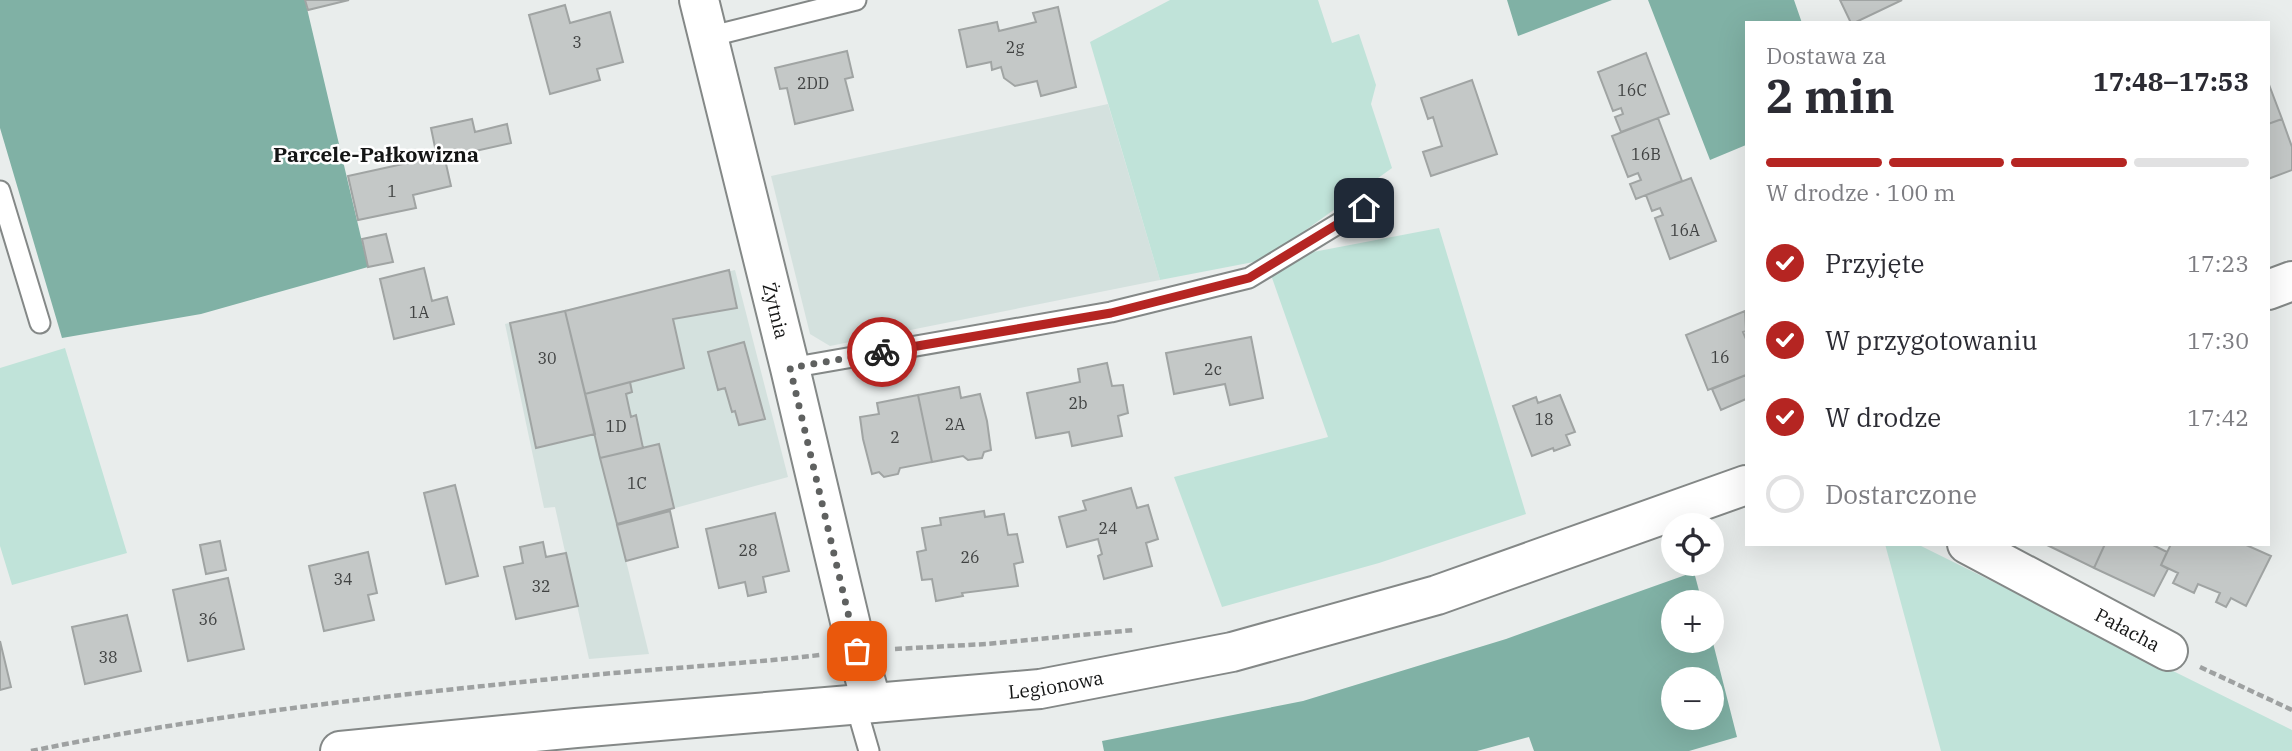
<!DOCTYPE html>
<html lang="pl">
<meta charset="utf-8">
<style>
:root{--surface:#fff;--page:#f2f2f3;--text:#2b2b33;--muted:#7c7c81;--line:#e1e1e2;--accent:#b52522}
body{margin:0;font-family:"IBM Plex Serif",serif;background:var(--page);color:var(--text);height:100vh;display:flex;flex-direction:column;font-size:26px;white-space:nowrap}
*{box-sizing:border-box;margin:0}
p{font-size:23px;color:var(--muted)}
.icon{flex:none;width:38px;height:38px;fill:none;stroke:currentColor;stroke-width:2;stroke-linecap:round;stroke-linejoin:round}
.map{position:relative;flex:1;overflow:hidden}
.panel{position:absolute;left:1745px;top:21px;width:525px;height:525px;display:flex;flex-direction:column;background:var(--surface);border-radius:0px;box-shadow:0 7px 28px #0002}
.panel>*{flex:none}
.buttons{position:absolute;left:1661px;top:513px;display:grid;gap:14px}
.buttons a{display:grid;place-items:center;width:63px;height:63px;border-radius:50%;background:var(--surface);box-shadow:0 7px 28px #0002;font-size:35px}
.pin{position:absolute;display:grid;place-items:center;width:60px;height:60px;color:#fff;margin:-30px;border-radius:14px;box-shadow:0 4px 10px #0006}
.courier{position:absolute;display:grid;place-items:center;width:70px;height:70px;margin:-35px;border:5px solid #b52522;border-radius:50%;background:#fff;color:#222;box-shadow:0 2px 9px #0007}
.head em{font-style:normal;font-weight:700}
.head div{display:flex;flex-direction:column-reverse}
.head{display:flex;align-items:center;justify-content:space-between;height:119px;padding:0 21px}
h1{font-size:46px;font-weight:700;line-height:52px}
.bar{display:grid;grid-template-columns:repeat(4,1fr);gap:10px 7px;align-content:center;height:84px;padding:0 21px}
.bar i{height:9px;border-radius:5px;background:var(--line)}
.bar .current{background:var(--accent)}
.bar p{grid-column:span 4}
ol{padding:0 21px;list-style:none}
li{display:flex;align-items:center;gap:21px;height:77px}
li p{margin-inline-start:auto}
li .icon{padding:7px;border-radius:50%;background:var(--accent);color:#fff;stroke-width:4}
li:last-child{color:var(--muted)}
li i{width:38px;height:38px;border:4px solid var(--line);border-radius:50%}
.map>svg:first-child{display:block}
.built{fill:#d4e1de}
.green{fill:#c0e3d9}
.forest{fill:#80b1a5;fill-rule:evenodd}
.building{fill:#c4c8c7;stroke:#a0a4a3;stroke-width:2}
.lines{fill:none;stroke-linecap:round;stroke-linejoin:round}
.service-casing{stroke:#848887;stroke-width:23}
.minor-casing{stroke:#848887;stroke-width:42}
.secondary-casing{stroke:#848887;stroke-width:42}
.path{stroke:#9ea1a1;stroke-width:4.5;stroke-dasharray:7 3.5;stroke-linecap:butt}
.service{stroke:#fff;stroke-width:19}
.minor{stroke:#fff;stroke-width:38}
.secondary{stroke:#fff;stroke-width:38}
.done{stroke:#5f6160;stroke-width:7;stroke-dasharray:0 12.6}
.route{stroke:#b52522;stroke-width:9}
.labels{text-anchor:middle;stroke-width:5;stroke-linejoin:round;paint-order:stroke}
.number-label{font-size:16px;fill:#404242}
.street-label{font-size:19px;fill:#141515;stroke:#fff}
.neighbourhood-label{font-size:21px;font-weight:bold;fill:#141515;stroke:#fff}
</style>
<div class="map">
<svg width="2292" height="751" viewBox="0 0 2292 751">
<rect width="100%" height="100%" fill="#e9edec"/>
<!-- built -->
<path class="built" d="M1108 104 1160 280 830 346 810 334 771 176Z
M735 270 788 477 617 524 649 654 589 659 555 507 544 508 505 324Z"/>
<!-- green -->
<path class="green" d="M1170 0H1318L1332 43 1359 34 1376 85 1371 104 1392 168 1264 260 1160 280 1090 42Z
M1439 228 1526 514 1379 563 1222 607 1174 477 1328 437 1271 275 1313 252Z
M65 348 127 553 12 585 0 546V368Z
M1885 544H1917L2292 730V751H1941Z"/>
<!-- forest -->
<path class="forest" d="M0 0H305L368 267 201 314 62 338 0 128Z
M1507 0H1612L1518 36Z
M1648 0H1794L1802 23H1746V145L1710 160Z
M1694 572 1702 602H1673V640L1712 639 1737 737 1689 751H1534L1529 737 1477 751H1104L1102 741 1303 701 1506 639ZM1673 679H1712V718H1673Z"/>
<!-- building -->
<path class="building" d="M305 0H349L308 10Z
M1840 0H1902L1854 23H1851Z
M565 5 570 23 610 12 623 62 597 69 600 80 550 94 529 15Z
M1058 7 1076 87 1041 96 1037 81 1015 86 1004 78 1001 67 992 70 991 62 967 67 959 30 997 22 999 31 1036 22 1033 13Z
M847 51 853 77 845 79 853 110 795 124 787 88 780 89 775 68Z
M1646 53 1669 114 1621 132 1615 117 1623 114 1621 108 1613 111 1598 72Z
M1472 80 1497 154 1431 176 1423 152 1442 146 1433 117 1428 119 1421 98Z
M2268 82 2282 119 2268 124Z
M1658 118 1682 181 1636 199 1630 184 1641 180 1638 173 1628 177 1612 136Z
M472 119 475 132 507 124 511 143 444 158V155L437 157 431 128Z
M2282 119 2292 147V170L2268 179V124Z
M444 155 451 186 413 195 416 208 358 220 348 176Z
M1691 178 1716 241 1670 259 1655 218 1663 215 1660 208 1652 211 1646 195Z
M386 234 393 262 368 267 362 239Z
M424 268 432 301 447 297 454 324 394 339 380 279Z
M729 270 737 308 673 319 684 368 585 394 565 311Z
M565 311 595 434 536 448 510 323Z
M1745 311 1746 331 1743 332 1746 339V375L1708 390 1686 335Z
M1251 337 1263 398 1230 405 1225 384 1174 394 1166 353Z
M744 342 765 419 739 425 735 411 732 412 725 388 718 390 708 352Z
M1107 363 1112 386 1123 385 1128 413 1118 416 1122 436 1072 446 1069 432 1036 438 1027 393 1080 382 1078 369Z
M1746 375V399L1721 410 1712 389Z
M630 382 632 392 626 394 631 417 636 415 643 448 600 458 585 394Z
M959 387 961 398 980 394 987 421 991 450 984 452 982 458 968 460 963 456 932 462 918 395Z
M918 395 932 462 900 468 898 474 884 477 879 472 872 474 863 439 860 417 879 414 877 403Z
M1560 395 1575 432 1566 435 1570 445 1554 451 1553 448 1532 456 1513 406 1536 397 1538 403Z
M659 444 674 508 617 524 600 458Z
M455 485 478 576 446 584 424 493Z
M1131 488 1137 508 1148 505 1158 539 1146 543 1152 566 1104 579 1098 556 1102 554 1098 539 1067 547 1059 517 1086 510 1083 501Z
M670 511 678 547 626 561 617 525Z
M984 511 985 517 1004 514 1008 535 1017 534 1023 562 1014 564 1018 586 962 593 963 596 936 601 932 579 922 580 917 552 926 550 922 528 941 525 940 518Z
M775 513 789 571 763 577 766 592 748 596 745 582 719 588 706 529Z
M220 541 226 570 206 574 200 545Z
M543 542 546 557 566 553 578 606 516 619 504 567 523 563 520 547Z
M2045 544H2105L2094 568Z
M2105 544H2151L2167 552 2161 565 2168 569 2154 596 2094 568Z
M2171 544H2244L2271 556 2246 606 2231 598 2226 607 2216 602 2220 593 2198 584 2194 593 2173 583 2178 573 2161 565Z
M368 552 377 593 368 595 374 620 324 631 309 566Z
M228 578 244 649 188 661 173 590Z
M127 615 141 671 85 684 72 627Z
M0 641 11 687 0 690Z"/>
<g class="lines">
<defs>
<path id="service" d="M708 37 856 0
M0 191 40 323
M790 368 1111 312 1249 278 1364 208
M856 706 869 751"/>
<g id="minor">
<path id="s1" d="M699 0 790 368 857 651 872 703"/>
<path id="s2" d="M1967 544 2168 651"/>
</g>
<g id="secondary">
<path d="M2268 290 2292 281"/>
<path id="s3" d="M340 751 576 728 1040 689 1232 652 1437 595 1746 485"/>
</g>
</defs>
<!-- service casing -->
<use href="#service" class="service-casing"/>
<!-- minor casing -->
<use href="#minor" class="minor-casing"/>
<!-- secondary casing -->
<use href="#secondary" class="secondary-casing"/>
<!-- path -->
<path class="path" d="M895 649 986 644 1134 630
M2200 667 2292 710
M31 751C206 715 384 696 561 678 647 669 734 665 820 655"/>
<!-- service -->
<use href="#service" class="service"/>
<!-- minor -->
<use href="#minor" class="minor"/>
<!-- secondary -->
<use href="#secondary" class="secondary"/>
</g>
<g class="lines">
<!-- done -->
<path class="done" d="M857 651 790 368 882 352"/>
<!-- route -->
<path class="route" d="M882 352 1111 313 1249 278 1364 208"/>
</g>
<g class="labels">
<!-- number labels -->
<g class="number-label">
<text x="577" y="48">3</text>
<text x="1015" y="53">2g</text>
<text x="813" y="89">2DD</text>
<text x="1632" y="96">16C</text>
<text x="1646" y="160">16B</text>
<text x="392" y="197">1</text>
<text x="1685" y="236">16A</text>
<text x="419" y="318">1A</text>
<text x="1720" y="363">16</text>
<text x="547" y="364">30</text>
<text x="1213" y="375">2c</text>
<text x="1078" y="409">2b</text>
<text x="1544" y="425">18</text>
<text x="955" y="430">2A</text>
<text x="616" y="432">1D</text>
<text x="895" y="443">2</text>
<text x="637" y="489">1C</text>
<text x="1108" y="534">24</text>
<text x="748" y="556">28</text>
<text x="970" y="563">26</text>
<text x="343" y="585">34</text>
<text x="541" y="592">32</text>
<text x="208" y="625">36</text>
<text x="108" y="663">38</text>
</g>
<!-- street labels -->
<g class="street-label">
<text dy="7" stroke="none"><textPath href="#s1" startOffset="320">Żytnia</textPath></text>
<text dy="7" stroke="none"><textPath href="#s2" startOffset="182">Pałacha</textPath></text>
<text dy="7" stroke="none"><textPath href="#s3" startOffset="719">Legionowa</textPath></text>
</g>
<!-- neighbourhood labels -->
<g class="neighbourhood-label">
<text x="376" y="162">Parcele-Pałkowizna</text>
</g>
</g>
</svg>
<div class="buttons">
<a><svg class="icon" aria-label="locate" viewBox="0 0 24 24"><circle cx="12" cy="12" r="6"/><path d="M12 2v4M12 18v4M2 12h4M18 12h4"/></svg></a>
<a>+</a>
<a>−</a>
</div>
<div class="pin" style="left:857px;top:651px;background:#ea580c"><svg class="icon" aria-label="bag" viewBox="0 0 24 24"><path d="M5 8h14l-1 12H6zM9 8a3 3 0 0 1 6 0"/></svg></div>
<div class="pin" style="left:1364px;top:208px;background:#1f2937"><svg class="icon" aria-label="home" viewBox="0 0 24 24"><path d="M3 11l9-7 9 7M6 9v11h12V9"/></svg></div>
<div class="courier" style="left:882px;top:352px"><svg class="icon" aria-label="bike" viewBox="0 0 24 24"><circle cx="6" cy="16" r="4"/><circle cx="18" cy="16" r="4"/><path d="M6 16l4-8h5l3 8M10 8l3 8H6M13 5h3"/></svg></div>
<section class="panel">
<div class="head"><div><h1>2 min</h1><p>Dostawa za</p></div><em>17:48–17:53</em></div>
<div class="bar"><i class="current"></i><i class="current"></i><i class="current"></i><i></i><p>W drodze · 100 m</p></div>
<ol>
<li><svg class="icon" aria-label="check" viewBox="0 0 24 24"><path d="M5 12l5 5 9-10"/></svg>Przyjęte<p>17:23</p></li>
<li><svg class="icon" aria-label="check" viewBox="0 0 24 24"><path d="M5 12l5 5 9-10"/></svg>W przygotowaniu<p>17:30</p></li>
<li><svg class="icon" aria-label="check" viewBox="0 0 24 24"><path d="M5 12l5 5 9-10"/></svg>W drodze<p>17:42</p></li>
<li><i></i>Dostarczone</li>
</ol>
</section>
</div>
